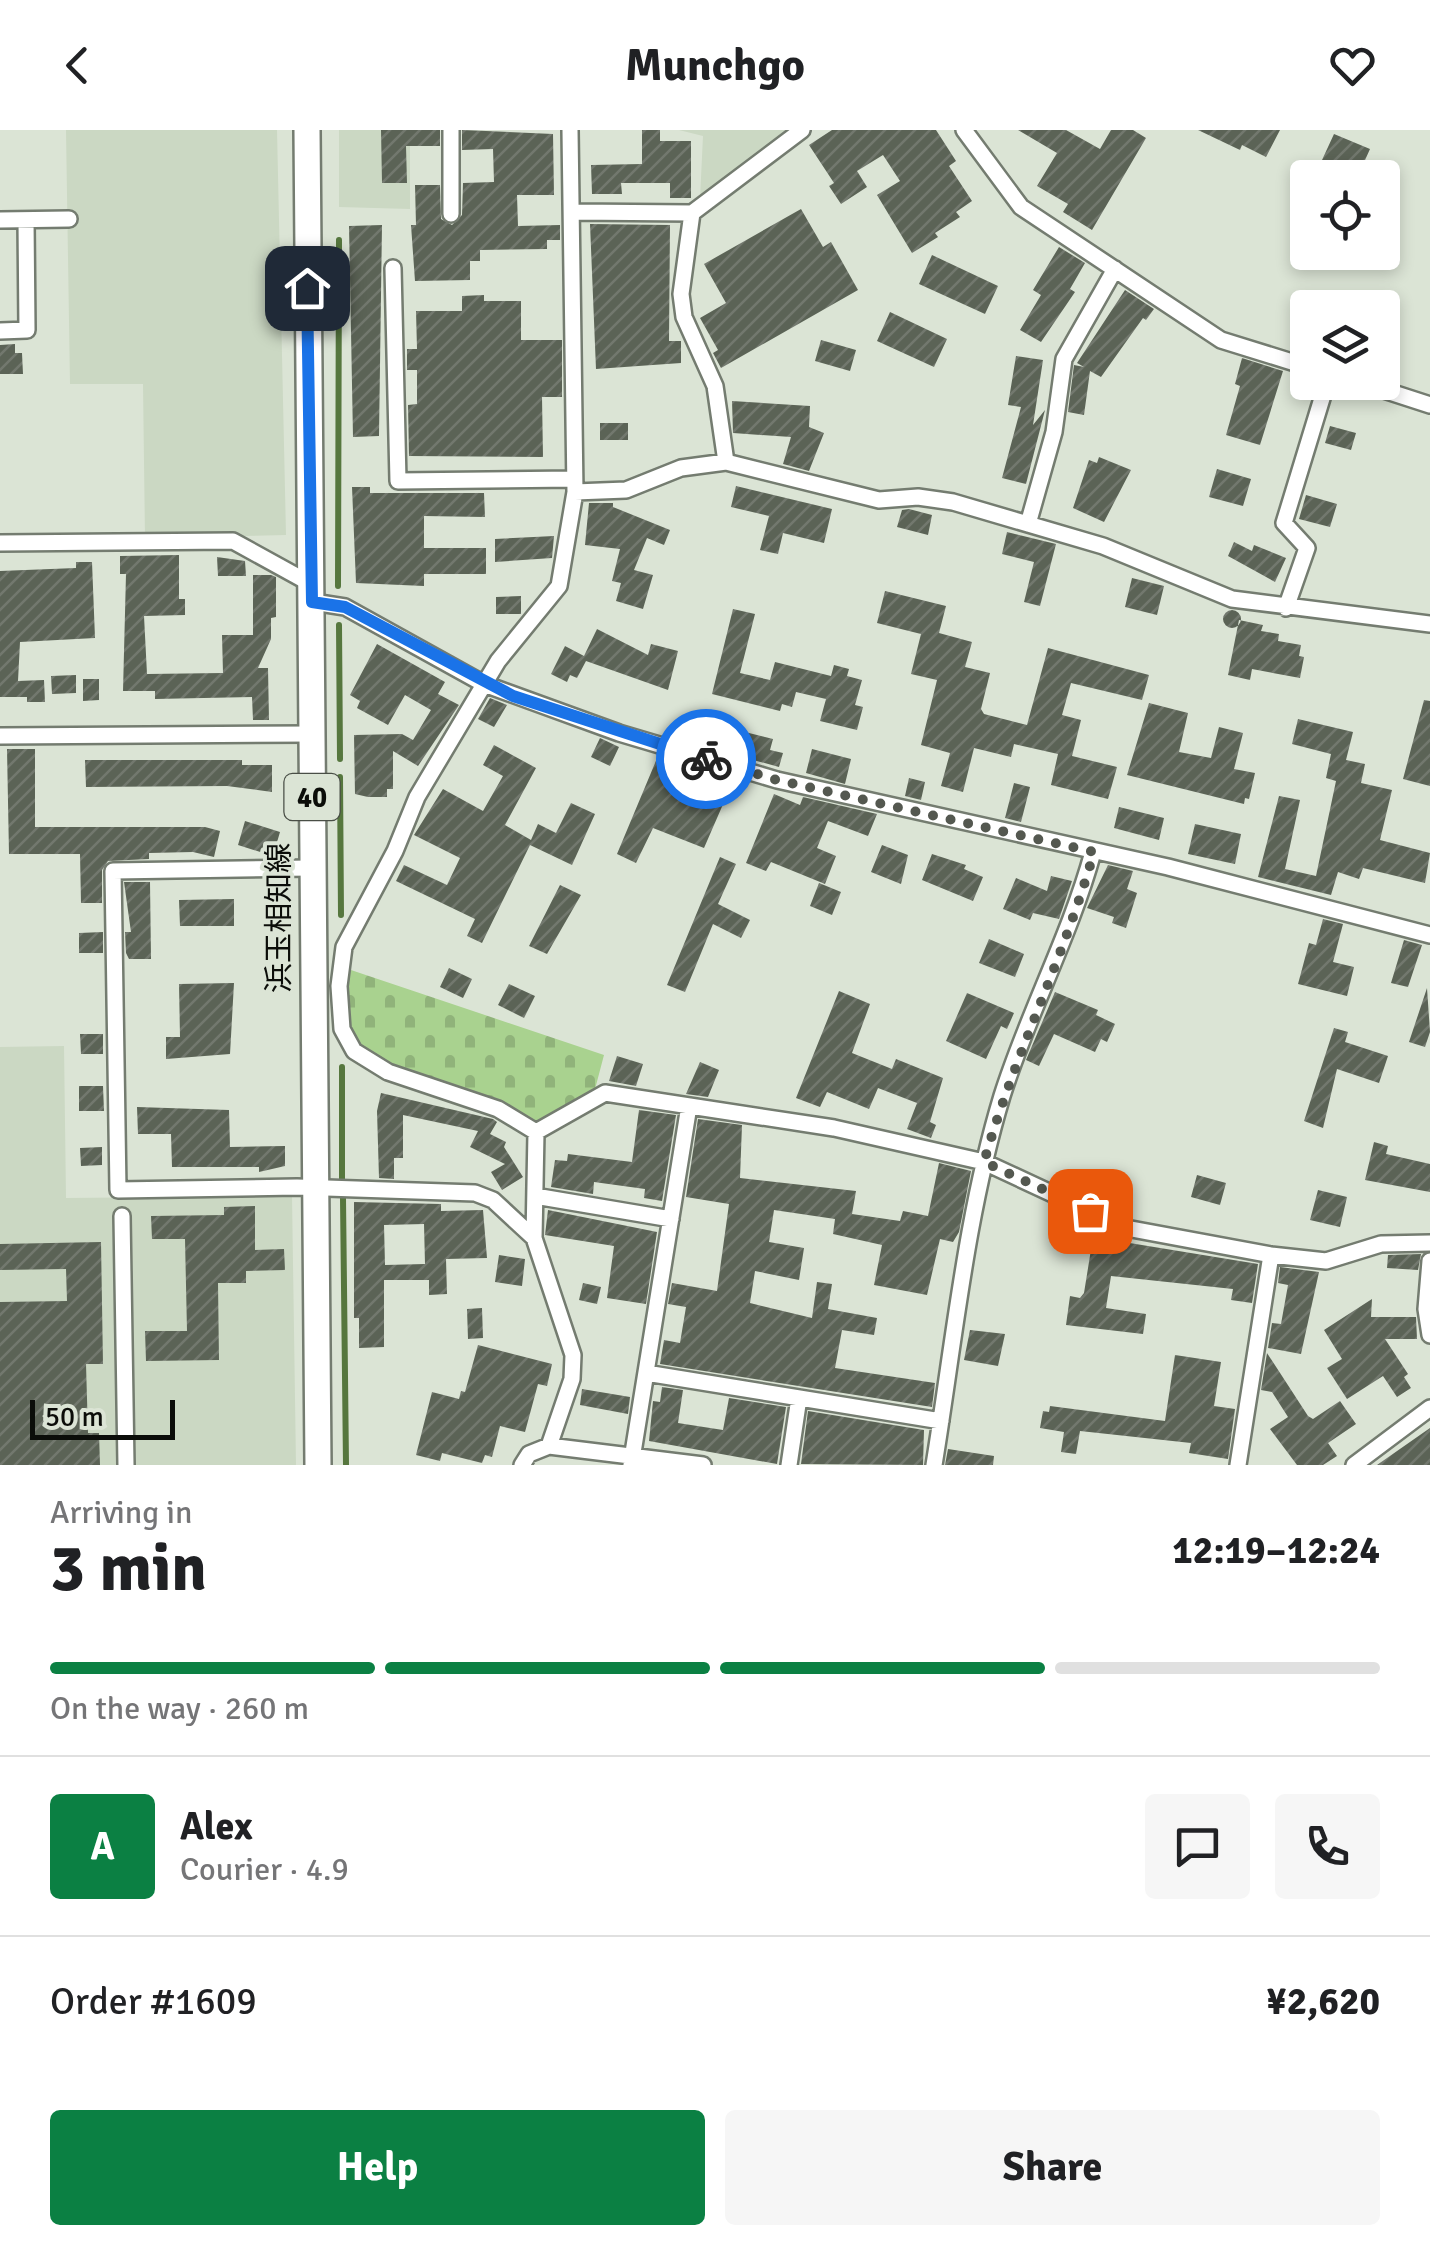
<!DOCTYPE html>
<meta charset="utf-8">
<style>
:root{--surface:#fff;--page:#f6f6f6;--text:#202124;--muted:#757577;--line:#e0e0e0;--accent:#0b8043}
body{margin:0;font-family:Signika,"Noto Sans JP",sans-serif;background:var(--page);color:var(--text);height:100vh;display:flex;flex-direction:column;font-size:38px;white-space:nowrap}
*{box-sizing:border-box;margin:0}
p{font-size:32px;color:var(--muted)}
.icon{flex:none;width:55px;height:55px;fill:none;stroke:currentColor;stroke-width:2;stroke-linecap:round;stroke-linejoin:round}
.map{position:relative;height:1335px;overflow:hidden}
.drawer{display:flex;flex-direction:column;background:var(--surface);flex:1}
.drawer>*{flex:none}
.fabs{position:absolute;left:1290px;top:30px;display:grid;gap:20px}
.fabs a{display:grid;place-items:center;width:110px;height:110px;border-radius:10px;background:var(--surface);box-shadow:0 5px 15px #0003;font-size:50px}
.scale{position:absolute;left:30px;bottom:25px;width:145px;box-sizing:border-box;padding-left:10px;border:5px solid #0b0d09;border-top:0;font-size:28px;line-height:35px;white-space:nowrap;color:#0b0d09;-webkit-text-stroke:8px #dbe4d5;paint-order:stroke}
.pin{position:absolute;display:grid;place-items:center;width:85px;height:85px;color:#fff;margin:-42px;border-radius:20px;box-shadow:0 5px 15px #0006}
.courier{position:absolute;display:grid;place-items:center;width:100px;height:100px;margin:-50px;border:8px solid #1a73e8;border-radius:50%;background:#fff;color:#222;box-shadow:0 2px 12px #0007}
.headline em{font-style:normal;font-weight:700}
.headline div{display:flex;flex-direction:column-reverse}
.headline{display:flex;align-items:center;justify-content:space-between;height:170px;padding:0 50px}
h1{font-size:65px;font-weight:700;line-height:75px}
.bar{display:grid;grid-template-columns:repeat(4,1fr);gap:15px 10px;align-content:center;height:120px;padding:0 50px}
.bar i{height:12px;border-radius:8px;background:var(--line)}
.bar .on{background:var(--accent)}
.bar p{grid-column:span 4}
.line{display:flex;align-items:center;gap:25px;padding:0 50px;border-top:2px solid var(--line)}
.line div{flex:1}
.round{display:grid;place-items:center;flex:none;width:105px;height:105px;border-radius:10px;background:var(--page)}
.button{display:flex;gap:20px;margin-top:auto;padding:20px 50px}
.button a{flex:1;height:115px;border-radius:10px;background:var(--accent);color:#fff;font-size:40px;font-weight:700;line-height:115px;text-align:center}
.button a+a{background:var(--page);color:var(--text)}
header{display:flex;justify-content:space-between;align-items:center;height:130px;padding:0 50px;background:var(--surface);font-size:45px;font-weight:700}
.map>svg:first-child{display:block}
.built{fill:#cbd8c3}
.cemetery{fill:url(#cemetery-stones)}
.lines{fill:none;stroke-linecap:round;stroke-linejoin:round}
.stream{stroke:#56773e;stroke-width:6}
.building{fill:url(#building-hatch);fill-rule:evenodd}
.minor-casing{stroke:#747c70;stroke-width:20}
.primary-casing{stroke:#747c70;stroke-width:30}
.minor{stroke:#fff;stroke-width:15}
.primary{stroke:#fff;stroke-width:25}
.done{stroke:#545850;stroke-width:10;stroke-dasharray:0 18}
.route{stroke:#1a73e8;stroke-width:12}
.labels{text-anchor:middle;stroke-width:8;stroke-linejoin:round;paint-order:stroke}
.shield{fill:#dbe4d5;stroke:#494e46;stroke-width:2.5}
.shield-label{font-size:28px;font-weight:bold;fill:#0b0d09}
.street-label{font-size:30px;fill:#0b0d09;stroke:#dbe4d5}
</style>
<header><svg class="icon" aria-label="back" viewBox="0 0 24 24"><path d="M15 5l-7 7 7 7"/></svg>Munchgo<svg class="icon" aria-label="heart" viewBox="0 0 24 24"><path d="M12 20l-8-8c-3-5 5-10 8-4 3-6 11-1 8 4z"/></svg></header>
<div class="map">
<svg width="1430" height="1335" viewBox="0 0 1430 1335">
<defs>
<pattern id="cemetery-stones" width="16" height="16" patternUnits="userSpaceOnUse" patternTransform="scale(2.5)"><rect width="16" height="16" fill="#a9d28f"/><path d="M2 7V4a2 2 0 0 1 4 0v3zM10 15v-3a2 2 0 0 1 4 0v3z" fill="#90b37a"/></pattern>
<pattern id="building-hatch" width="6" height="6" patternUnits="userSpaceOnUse" patternTransform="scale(2.5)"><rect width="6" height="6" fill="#5b6356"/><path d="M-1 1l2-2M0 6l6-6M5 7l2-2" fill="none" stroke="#72786e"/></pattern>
</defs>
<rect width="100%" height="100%" fill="#dbe4d5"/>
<!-- built -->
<path class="built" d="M66 0H277L286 405 145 408 143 254H70Z
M339 0H410V79L339 77Z
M679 0H794L700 69 703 6Z
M64 916 66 1068 292 1066 296 1335H0V917Z"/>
<!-- cemetery -->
<path class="cemetery" d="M348 839 604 925 594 963 536 996C526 988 515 979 504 974 463 958 379 946 355 908 343 887 345 861 348 839Z"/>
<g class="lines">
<!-- stream -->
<path class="stream" d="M338 456 339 110
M339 495 340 629
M340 647 341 785
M342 937V1054
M343 1068 346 1335"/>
</g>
<!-- building -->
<path class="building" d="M381 0H440V16H406L407 53H382Z
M462 0 553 4 554 65H517L518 96 560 95V110H547V119L480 120V131H470V150L415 151 411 95H416L415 55H440L441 89 452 95 462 85 463 53 494 52 493 19 462 20Z
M642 0H660V11H691V68H670V53H621L622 64H592L591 35 642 34Z
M832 0H936L956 31 949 36 972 71 956 82 960 87 935 103 938 107 912 123 877 65 900 51 883 25 857 41 867 57 841 74 829 56 834 53 809 15Z
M1018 0H1066L1100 19 1111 0H1133L1146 8 1092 100 1063 82 1068 74 1037 56 1057 23Z
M1198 0H1280L1266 27 1242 15 1240 20Z
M1334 4 1370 19 1357 48 1322 30Z
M801 79 823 117 831 112 858 160 721 238 713 223 718 220 700 188 726 173 704 134Z
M590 94 670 95 669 211H681V233L596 239Z
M382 95 379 306 353 307 349 96Z
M1059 117 1085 133 1070 159 1075 162 1041 212 1020 200 1041 165 1033 160Z
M932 125 998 156 985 184 919 154Z
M1125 160 1154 179 1146 190 1143 188 1101 247 1090 241 1084 285 1068 282 1074 235 1084 237 1077 233Z
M484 165V171H521V210H562V267H542L543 327 409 326 408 275 417 274V240H407V219H417L416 181H462V166Z
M890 182 947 209 934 237 877 211Z
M821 210 856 220 850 241 815 231Z
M15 214V223H22L23 244H0V215Z
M1016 226 1043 230 1033 295 1045 280 1026 354 1002 348 1021 277 1008 275Z
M1242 228 1283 241 1260 315 1226 305 1240 256 1235 254Z
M732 271 810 276 809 297 824 303 809 341 783 334 791 307 733 303Z
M600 293H628V310H600Z
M1330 296 1356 303 1351 320 1325 313Z
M1099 327 1131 340 1104 392 1073 378 1089 330 1097 333Z
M1217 339 1251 349 1243 376 1209 367Z
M736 356 832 379 824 413 783 403 778 424 760 420 769 386 731 377Z
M352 357H370V363H484L485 387 424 386V418H486V444H424V456L356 453Z
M1306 365 1337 374 1330 397 1299 389Z
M589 373H613V377L670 400 664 415 647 408 634 440 653 445 643 479 616 471 621 453 612 451 620 419 585 415Z
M909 379 932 385 928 405 897 397 902 380Z
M1007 402 1056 414 1040 476 1024 472 1034 432 1002 424Z
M554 406 552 428 495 432V409Z
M1234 412 1252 421 1254 415 1286 428 1275 452 1228 426Z
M179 425V469H185V485L144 486 147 544 223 543 222 505H253V445H271L276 447V487L271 488V509L258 538H268L269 590H253L252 567 155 569V561H123L126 444H120V426Z
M217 427 245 431 246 446H218Z
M76 432H92L95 508 20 512 18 551 44 550 45 572H27V567H0V441L76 438Z
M1132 448 1164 456 1157 485 1125 477Z
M885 461 946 476 939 503 972 512 965 537 990 543 981 579 984 584 1027 595 1048 518 1149 545 1142 570 1071 553 1062 585 1081 590 1072 626 1117 637 1108 669 1051 655 1058 624 1014 614 1011 627 974 618 963 662 941 656 950 623 921 615 937 550 911 544 921 504 877 493Z
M521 466V484H496V467Z
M733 479 755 484 740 543 770 550 775 532 831 546 834 535 849 539 847 546 862 550 855 575 863 577 857 600 820 591 826 569 796 562 792 577 782 574 780 581 712 564Z
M1223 489a9 9 0 1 1 18 0a9 9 0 1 1-18 0Z
M1239 490 1263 495 1261 501 1279 504 1278 511 1301 515 1299 526 1304 527 1300 548 1252 539 1250 550 1228 545Z
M597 499 648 525 651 514 678 521 668 560 586 531 577 548 570 545 567 552 551 544 565 516 584 526Z
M377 514 445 552 438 564 459 575 418 636 393 621V659H387V667H368L355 664 354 605 402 604 413 610 431 580 405 565 388 595 357 578 360 571 350 565Z
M76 545V563L52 564 51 546Z
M83 549H99V570L83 571Z
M490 568 507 575 494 597 478 589Z
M1424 570 1430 571V656L1403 649Z
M1149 573 1188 583 1179 622 1211 628 1219 597 1243 603 1234 639 1255 643 1249 669 1245 668 1244 674 1127 645Z
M1298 589 1353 602 1346 630 1365 634 1361 653 1392 660 1380 710 1430 723 1425 753 1363 738 1359 749 1338 742 1331 765 1258 747 1279 666 1300 670 1285 739 1316 746 1336 651 1326 648 1331 624 1292 614Z
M705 592 773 609 770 620 783 623 779 637 699 615Z
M600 608 619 617 610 636 591 627Z
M494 615 536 638 505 695 531 710 538 694 556 703 571 673 595 684 572 735 530 715 482 813 467 806 475 789 396 751 404 735 447 755 460 728 414 705 443 659 483 681 503 646 483 635Z
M7 619H35V697H205L220 701 214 727 193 722 149 723V729L108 731 102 740V773H81L80 724H9Z
M812 619 851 629 845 654 806 643Z
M658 626 734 649 704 718 653 698 636 733 617 724Z
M85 630H242V635H272V662L227 656 86 657Z
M909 648 925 652 921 670 905 666Z
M1014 653 1030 657 1021 692 1005 688Z
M774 664 800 675 803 667 877 684 868 706 828 691 817 718 836 726 825 754 771 732 766 741 746 733Z
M1119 677 1164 688 1159 710 1114 698Z
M245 691 280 702 273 726 238 715Z
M1195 694 1241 704 1235 734 1188 724Z
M882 715 908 725 901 754 871 742Z
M932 724 966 735 964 739 983 747 973 771 922 750Z
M720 727 736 734 718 774 750 790 741 808 713 794 685 862 667 855Z
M1108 735 1133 741 1127 759 1137 763 1126 798 1112 793 1114 787 1087 778Z
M1051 746 1072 751 1059 789 1033 783 1030 790 1003 779 1016 748 1047 761Z
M124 752H150L151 829H129L126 823 125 802H131Z
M819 753 841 762 832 785 810 776Z
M560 755 581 765 547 824 529 816Z
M234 769V796H180L179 770Z
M1323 789 1343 794 1333 832 1354 837 1347 866 1298 854 1309 813 1316 815Z
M103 802V823H79V803Z
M989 809 1024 824 1015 847 979 833Z
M1404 810 1422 815 1408 857 1391 853Z
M449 838 472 849 463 868 440 857Z
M234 853 230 924 166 929V907H180L179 854Z
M509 854 535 866 524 888 498 875Z
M1427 858 1430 902 1425 917 1409 912Z
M839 861 870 874 852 923 892 939 896 929 943 948 930 992 936 995 931 1008 907 999 917 973 878 958 869 979 827 962 820 977 796 968Z
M1055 862 1098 880 1096 885 1115 894 1107 912 1101 909 1095 922 1054 904 1039 936 1026 930Z
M967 863 1014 883 1007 899 1001 896 986 929 946 911Z
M1334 898 1348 902 1345 912 1388 926 1379 953 1337 939 1323 998 1304 991Z
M80 904H103V924H81Z
M617 926 643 934 636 956 609 951Z
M700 932 719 940 708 967 686 964Z
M79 956H103L104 981H79Z
M381 963 493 989 497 992 490 1004 506 1012 504 1017 523 1047 502 1060 491 1042 505 1034 470 1017 478 1001 403 985V1028H394V1049L379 1048 377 981Z
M137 977 229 980 230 1017 285 1016V1036L259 1042V1037H172L171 1004H138Z
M639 980 676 985 662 1071 644 1068 645 1059 594 1052 593 1064 551 1057 555 1030 567 1031 568 1024 632 1032Z
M698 989 742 995 740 1048 856 1061 852 1084 900 1091 903 1081 928 1086 939 1033 971 1041 959 1102 953 1112 940 1109 927 1165 874 1155 882 1115 833 1104 835 1089 774 1080 769 1112 804 1118 799 1150 755 1141 750 1173 812 1188 817 1152 832 1154 828 1179 877 1188 874 1205 842 1200 835 1238 935 1253 932 1277 660 1234 664 1210 680 1213 686 1177 668 1174 672 1153 717 1161 729 1074 686 1067Z
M1374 1012 1388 1016 1386 1024 1430 1034V1062L1365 1050Z
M102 1017V1035L81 1036 80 1018Z
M1197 1045 1226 1053 1220 1075 1191 1067Z
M1318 1060 1347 1067 1340 1097 1310 1090Z
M354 1072 441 1074V1081L483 1080 487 1128 446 1129 447 1164 429 1165V1150H384V1217L359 1218V1188H354ZM424 1094 425 1134 385 1135 384 1095Z
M255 1076V1120L284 1119 285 1140 246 1141V1153H218L219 1230 146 1231 145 1201H187L185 1109H152L151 1086 224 1085V1077Z
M548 1080 657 1102 646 1174 607 1168 614 1116 545 1105Z
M1093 1107 1258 1134 1252 1173 1231 1170 1233 1159 1111 1146 1106 1178 1146 1184 1143 1204 1066 1195 1070 1166 1080 1168 1084 1163Z
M101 1112 103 1234H86L88 1303H99L100 1335H0V1172L67 1171 66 1139 0 1140V1114Z
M1421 1124 1418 1140 1387 1138 1388 1125Z
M499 1125 525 1129 522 1156 495 1152Z
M1280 1137 1319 1142 1301 1224 1268 1218 1272 1193 1281 1194 1288 1155 1278 1153Z
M583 1153 601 1157 597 1174 579 1170Z
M1372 1169 1371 1187H1416L1417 1209H1385L1408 1244 1404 1247 1411 1258 1397 1267 1383 1246 1347 1269 1327 1238 1342 1229 1324 1200Z
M482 1178 483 1208 468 1209 467 1179Z
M970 1200 1005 1204 998 1236 964 1230Z
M478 1215 552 1234 547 1256 538 1254 525 1302 500 1296 492 1327 485 1325 482 1333 442 1323 440 1331 416 1325 432 1262 459 1269 461 1261 465 1262Z
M1267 1223 1308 1286 1313 1289 1340 1271 1356 1294 1328 1313 1337 1326 1323 1335H1297L1270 1299 1288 1287 1272 1262 1261 1260Z
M1175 1225 1221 1232 1214 1276 1235 1279 1228 1329 1189 1323 1191 1313 1080 1301 1076 1324 1061 1322 1064 1302 1040 1298 1043 1281 1049 1282 1050 1276 1165 1291Z
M662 1257 683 1260 678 1293 723 1300 729 1268 786 1277 777 1334 649 1311 653 1271 660 1272Z
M582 1259 630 1267 628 1284 580 1275Z
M808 1281 924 1300 923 1335 801 1334Z
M1430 1298V1335H1377Z
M948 1319 994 1326 993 1335H945Z"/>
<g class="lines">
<defs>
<path id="minor" d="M451 0V84
M964 0 1021 77 1221 210 1308 237
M572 82 692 83 802 0
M692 83 681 164 684 187 715 256 726 332
M0 90 69 89
M393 138 398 351 574 349
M0 201 27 200 26 90
M1359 252 1430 275
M575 362 626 360 681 338 726 332 879 370 918 367 953 372 1103 416 1232 469 1430 494
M1028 394 1054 302 1064 229 1115 139
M0 413 233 411 313 455
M313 472 345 477 484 554 619 603 777 650 1168 737 1430 805
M1286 478 1307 418 1284 393 1327 252
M1 606 312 604
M311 738 113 741 118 1060 297 1057 475 1063 493 1070 534 1108
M536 1002 498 979 388 942 354 921 342 899 339 856 344 817 395 721 417 667 498 531 559 456 575 362 570 0
M536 1002 605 963 834 998 984 1032 1126 1098 1271 1125 1326 1131 1381 1114 1430 1113
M536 1002 534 1108 573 1225 572 1249 549 1316
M535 1066 671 1089
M122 1086 126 1335
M1430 1131 1426 1179 1430 1205
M646 1243 941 1291
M522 1335 529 1324 549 1316 703 1335
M631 1335 689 976
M789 1335 799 1268
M934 1335C954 1212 966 1085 1002 966 1028 883 1070 806 1093 722
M1238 1335 1271 1125
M1354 1335 1430 1278"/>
<path id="primary" d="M307 0 318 1335"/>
</defs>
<!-- minor casing -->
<use href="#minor" class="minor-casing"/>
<!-- primary casing -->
<use href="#primary" class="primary-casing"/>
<!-- minor -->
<use href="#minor" class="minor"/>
<!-- primary -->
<use href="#primary" class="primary"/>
</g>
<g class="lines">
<!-- done -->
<path class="done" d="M706 629 777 650 1094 722C1064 828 1014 926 984 1032L1090 1081"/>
<!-- route -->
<path class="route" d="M307 158 312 472 345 477 513 566 706 629"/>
</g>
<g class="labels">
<!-- shield labels -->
<rect class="shield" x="284.5" y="644" width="55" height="46" rx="8"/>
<g class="shield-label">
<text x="312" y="677">40</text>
</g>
<!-- street labels -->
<g class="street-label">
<text transform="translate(279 788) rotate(-90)" y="10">浜玉相知線</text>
</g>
</g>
</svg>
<div class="fabs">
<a><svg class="icon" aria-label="locate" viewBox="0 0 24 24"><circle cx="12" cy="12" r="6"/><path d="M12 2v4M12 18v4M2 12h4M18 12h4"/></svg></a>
<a><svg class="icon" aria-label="layers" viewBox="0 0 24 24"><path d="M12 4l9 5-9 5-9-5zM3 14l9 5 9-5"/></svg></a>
</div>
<div class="scale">50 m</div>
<div class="pin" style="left:1090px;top:1081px;background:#ea580c"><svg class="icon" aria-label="bag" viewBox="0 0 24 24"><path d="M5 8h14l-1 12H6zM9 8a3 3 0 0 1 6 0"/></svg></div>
<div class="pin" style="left:307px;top:158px;background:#1f2937"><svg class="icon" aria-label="home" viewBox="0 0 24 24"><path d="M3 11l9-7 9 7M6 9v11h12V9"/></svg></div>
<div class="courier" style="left:706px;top:629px"><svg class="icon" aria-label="bike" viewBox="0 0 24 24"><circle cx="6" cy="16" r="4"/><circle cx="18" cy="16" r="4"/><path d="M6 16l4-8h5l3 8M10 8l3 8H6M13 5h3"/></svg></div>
</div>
<section class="drawer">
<div class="headline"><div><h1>3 min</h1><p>Arriving in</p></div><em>12:19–12:24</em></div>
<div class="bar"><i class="on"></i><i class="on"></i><i class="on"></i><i></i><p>On the way · 260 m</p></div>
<div class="line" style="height:180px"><b class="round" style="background:var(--accent);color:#fff">A</b><div><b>Alex</b><p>Courier · 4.9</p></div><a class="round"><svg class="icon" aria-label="chat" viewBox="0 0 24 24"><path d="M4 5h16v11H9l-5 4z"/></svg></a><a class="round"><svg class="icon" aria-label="phone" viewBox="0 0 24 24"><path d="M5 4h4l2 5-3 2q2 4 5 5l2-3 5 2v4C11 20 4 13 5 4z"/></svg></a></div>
<div class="line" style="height:130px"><div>Order #1609</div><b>¥2,620</b></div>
<div class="button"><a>Help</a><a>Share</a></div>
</section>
